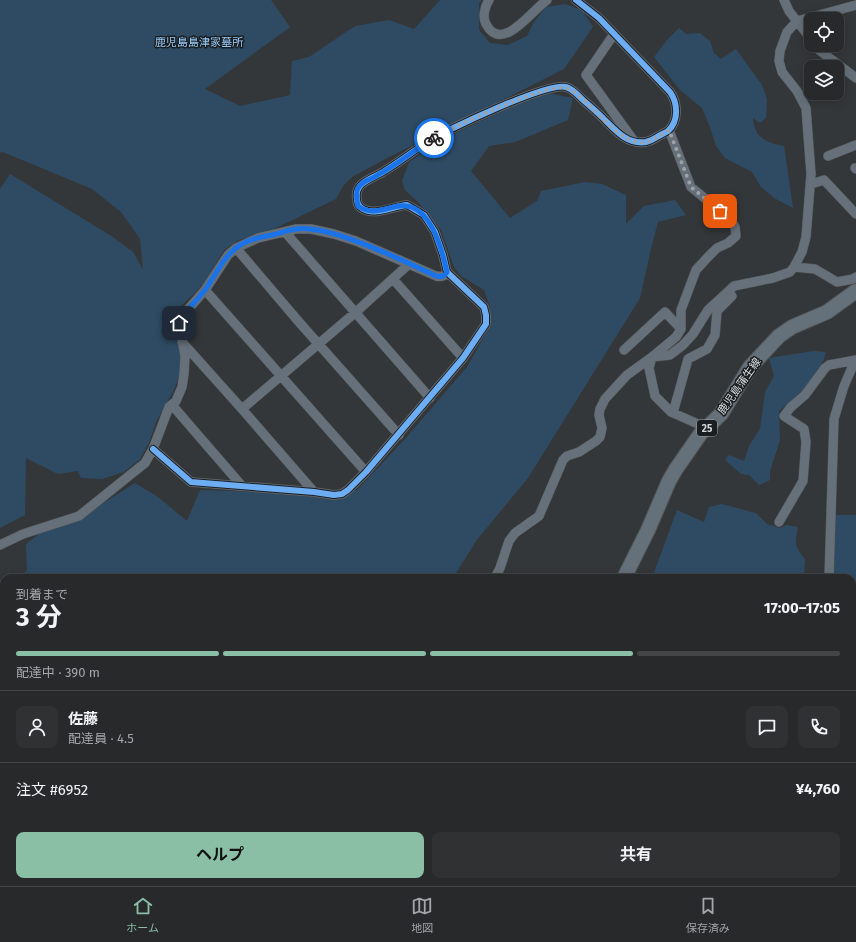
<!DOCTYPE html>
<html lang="ja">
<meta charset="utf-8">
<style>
:root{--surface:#27292b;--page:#2f3133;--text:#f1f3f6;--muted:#a4a6a9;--line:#434547;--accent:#8abfa5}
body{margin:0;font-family:"Fira Sans","Noto Sans JP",sans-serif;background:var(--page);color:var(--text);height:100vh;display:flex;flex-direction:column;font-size:15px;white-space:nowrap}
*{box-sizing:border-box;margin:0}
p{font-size:13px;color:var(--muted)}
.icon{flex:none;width:22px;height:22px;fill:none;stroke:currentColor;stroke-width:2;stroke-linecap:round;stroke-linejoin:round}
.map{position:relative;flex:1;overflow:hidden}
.panel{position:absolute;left:0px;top:574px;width:856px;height:312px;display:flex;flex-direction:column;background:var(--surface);border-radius:12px 12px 0 0;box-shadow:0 2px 10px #0003,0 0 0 1px var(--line)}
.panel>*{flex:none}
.buttons{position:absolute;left:804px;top:12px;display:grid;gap:8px}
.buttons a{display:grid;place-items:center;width:40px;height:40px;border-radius:8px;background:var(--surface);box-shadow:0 2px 10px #0003,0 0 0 1px var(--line);font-size:20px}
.pin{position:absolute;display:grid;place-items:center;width:34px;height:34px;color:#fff;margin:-17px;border-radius:8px;box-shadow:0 2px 6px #0006}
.courier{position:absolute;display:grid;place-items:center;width:40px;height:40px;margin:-20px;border:3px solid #1a73e8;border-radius:50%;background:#fff;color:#222;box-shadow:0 1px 5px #0007}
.head em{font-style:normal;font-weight:700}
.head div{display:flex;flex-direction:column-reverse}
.head{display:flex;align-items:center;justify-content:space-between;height:68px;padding:0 16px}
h1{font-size:26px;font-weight:700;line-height:30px}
.bar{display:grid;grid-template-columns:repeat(4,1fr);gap:6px 4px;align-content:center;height:48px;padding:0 16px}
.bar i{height:5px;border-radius:3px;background:var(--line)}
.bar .active{background:var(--accent)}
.bar p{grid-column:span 4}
.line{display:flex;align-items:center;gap:10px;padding:0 16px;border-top:1px solid var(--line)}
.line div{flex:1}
.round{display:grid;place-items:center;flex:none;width:42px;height:42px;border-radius:8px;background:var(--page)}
.action{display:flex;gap:8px;margin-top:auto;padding:8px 16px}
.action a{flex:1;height:46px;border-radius:8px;background:var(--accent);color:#111;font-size:16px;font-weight:700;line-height:46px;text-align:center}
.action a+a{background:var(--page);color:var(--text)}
.menu{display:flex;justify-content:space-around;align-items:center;height:56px;border-top:1px solid var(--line);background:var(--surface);font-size:11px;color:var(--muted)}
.menu a{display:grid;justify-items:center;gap:2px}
.menu .active{color:var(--accent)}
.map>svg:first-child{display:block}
.green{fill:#2f4b63}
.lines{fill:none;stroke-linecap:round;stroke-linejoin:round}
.street-casing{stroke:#525556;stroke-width:10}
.primary-casing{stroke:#525556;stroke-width:16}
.street{stroke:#65707a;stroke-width:9}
.primary{stroke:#64707a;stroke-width:14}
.cycleway-casing{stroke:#1b1e20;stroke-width:8}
.cycleway{stroke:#6dadf4;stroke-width:6}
.done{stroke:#9fa2a4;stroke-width:4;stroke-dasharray:0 7.2}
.route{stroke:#1a73e8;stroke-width:5}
.labels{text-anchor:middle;stroke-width:3;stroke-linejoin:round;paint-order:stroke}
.shield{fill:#1b1e20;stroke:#9fa2a5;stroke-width:1}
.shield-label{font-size:10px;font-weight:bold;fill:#d8dbde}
.park-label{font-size:11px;fill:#95caf9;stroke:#1b1e20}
.street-label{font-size:11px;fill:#d8dbde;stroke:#1b1e20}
</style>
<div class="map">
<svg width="856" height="886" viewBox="0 0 856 886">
<rect width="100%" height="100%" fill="#343739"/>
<!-- green -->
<path class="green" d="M0 0H271L290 27 205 89 240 106 290 95 292 61 309 57 355 26 389 20 414 29 440 0H482L479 3V30L490 43 508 45 527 36 534 22 546 7 565 4 582 10 593 27 564 69 387 158 352 177 343 186 336 199 278 227 237 241 224 250 206 280 197 291 182 305 173 319 175 337 182 353 181 371 174 390 156 422 149 443 140 459 124 472 102 479 81 478 78 471 58 474 26 458 25 515 0 528V189L10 174 113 237 133 252 143 270 140 239 121 212 92 189 3 152 0 153Z
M679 28 686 34 700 33 710 41 714 53 721 59 736 49 762 85 767 99 766 118 760 123 753 118C754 138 767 143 784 146L793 208 774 198 761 187 752 172 725 158 716 146 710 127 702 108 680 90 654 57 667 40Z
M547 93 573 98 568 120 515 142 489 146 471 171 510 218 537 201 541 191 585 182 602 184 626 195V224L644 206 675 200 686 215 658 222 651 249 640 298 528 478 476 541 453 578H19L27 570 26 544 40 533 75 521 135 483 158 497 187 521 200 490 264 492 336 499 357 490 405 439 467 367 490 326V307L484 290 461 276 454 267 441 230 419 203 405 190 402 181 409 162 449 136 509 108Z
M813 351 826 352C820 377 798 395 779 411L780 440 770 471V480L759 485 749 475 741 474 725 460 729 455 744 461 749 446 760 429 765 392 774 376 769 358Z
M722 504 756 513 767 524 780 528 787 525 798 527C795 543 794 546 805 559L804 578H652L677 510 704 522 709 507Z
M834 515H856V614L852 615V578H831Z
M4 593V687H0V597Z
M0 757H4V882H20L16 886H0Z
M41 882H99L104 886H37Z
M422 882H471V886H419Z"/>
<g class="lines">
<defs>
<path id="street" d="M489 0C485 6 482 17 486 24 502 54 531 11 547 0
M784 0 789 11 811 39
M614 34 586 75 634 141
M816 45 819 50 856 78
M828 156 856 145
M855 168 856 169
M811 184 824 180 856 214
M285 232 430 398
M236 248 299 322 399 435
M794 267 815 269 837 282 853 279 856 277
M393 279 463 358
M205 290 366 472
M182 342 242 409 314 492
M624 350 665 312 681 329
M172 405 242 486
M242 409 356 312 409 264
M673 413 688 359 707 349 715 335 717 311 732 296
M707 428 671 412 655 396 649 368 652 357 670 355 683 345 693 334 708 310 734 286 773 278 790 272 794 267 802 252 806 237 811 174 806 108 797 91 782 72 779 61 780 51 787 32 797 21 856 5
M153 449 191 482 314 492 334 495 342 494 348 490 366 472 463 358 486 324V315L484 307 447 272 443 255 435 232 424 215 407 205C394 206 375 216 363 209 359 207 357 204 357 199 354 182 372 179 383 172 398 163 412 152 426 143 445 130 548 82 566 87 573 89 578 95 583 100 590 106 597 112 603 118 615 130 627 145 646 142 650 141 654 139 657 137 660 135 665 133 668 131 679 121 678 103 670 92L599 18 576 0
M779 522 803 481 806 442 804 429 784 416 791 407 805 395 825 368 829 365 856 360
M0 545 23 534 79 516 145 463 153 449 169 407 176 401 182 387 184 374 185 356 179 323 184 314 205 290 228 255 236 248 258 238 296 229H311L334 234 356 241 436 276C441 277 444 277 447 272
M495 578 500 568 509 541 515 533 539 516 563 460 567 456 579 452 596 441 600 437 602 428 599 415 600 409 605 399 627 375 652 357 676 337 681 329V310L696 270 707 258 717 248 728 243 736 236 735 227 729 218 691 187 669 130
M829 578 834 419 844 386 854 363 856 362
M852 756 856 752
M852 825 856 824
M852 870 856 869
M317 882V886
M808 882 810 886
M523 886 524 882
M566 886 567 882
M671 886 672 882
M784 886 801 882"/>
<path id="primary" d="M624 578 648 530 669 481 676 469 701 433 721 414 750 367 779 336 792 327 827 312 856 291
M0 698H4"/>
</defs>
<!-- street casing -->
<use href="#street" class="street-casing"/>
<!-- primary casing -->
<use href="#primary" class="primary-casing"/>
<!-- street -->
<use href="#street" class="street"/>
<!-- primary -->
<use href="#primary" class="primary"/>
<defs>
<path id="cycleway" d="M153 449 191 482 314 492 334 495 342 494 348 490 366 472 463 358 486 324V315L484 307 447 272 443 255 435 232 424 215 407 205C394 206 375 216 363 209 359 207 357 204 357 199 354 182 372 179 383 172 398 163 412 152 426 143 445 130 548 82 566 87 573 89 578 95 583 100 590 106 597 112 603 118 615 130 627 145 646 142 650 141 654 139 657 137 660 135 665 133 668 131 679 121 678 103 670 92L599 18 576 0"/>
</defs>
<!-- cycleway casing -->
<use href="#cycleway" class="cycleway-casing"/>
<!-- cycleway -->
<use href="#cycleway" class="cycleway"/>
</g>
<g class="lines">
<!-- done -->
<path class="done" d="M434 138C453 127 549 82 566 88 574 90 580 97 586 102 601 116 624 147 647 142 654 140 662 134 669 130L691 187 720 211"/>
<!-- route -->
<path class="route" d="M179 323C186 310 196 301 205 290 215 276 222 259 236 248 246 240 259 237 272 235 280 233 288 230 296 229 329 224 404 261 436 276 441 277 444 277 447 272 442 250 430 201 399 206 385 208 372 216 358 206 357 200 355 193 358 188 362 181 370 180 376 176 397 165 414 150 434 138"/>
</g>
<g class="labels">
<!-- shield labels -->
<rect class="shield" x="697" y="420" width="20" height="16" rx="3"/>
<g class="shield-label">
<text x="707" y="432">25</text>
</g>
<!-- park labels -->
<g class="park-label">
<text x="199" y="46">鹿児島島津家墓所</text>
</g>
<!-- street labels -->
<g class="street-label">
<text transform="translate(739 386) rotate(-55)" y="4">鹿児島蒲生線</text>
</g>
</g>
</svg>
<div class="buttons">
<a><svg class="icon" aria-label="locate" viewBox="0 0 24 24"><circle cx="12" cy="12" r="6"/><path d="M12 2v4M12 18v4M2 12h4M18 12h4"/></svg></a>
<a><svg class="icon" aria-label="layers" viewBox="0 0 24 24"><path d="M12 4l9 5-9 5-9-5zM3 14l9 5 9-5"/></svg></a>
</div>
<div class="pin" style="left:720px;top:211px;background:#ea580c"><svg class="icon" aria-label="bag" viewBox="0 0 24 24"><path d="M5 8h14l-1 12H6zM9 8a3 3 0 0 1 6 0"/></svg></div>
<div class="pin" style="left:179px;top:323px;background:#1f2937"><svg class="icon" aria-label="home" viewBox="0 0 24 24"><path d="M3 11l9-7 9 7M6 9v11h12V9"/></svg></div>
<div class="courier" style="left:434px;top:138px"><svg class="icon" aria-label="bike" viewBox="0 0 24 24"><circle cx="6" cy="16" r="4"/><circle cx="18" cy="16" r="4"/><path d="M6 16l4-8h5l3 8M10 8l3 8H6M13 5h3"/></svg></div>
<section class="panel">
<div class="head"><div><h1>3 分</h1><p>到着まで</p></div><em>17:00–17:05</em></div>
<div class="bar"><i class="active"></i><i class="active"></i><i class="active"></i><i></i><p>配達中 · 390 m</p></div>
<div class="line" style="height:72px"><a class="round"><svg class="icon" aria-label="person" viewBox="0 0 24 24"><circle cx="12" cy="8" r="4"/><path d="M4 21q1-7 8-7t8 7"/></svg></a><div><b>佐藤</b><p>配達員 · 4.5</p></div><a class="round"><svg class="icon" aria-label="chat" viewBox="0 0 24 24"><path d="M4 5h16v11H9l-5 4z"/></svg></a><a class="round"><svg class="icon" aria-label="phone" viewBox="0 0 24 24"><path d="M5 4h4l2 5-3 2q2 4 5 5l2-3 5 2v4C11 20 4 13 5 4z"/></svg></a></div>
<div class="line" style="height:52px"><div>注文 #6952</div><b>¥4,760</b></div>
<div class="action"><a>ヘルプ</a><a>共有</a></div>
</section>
</div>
<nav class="menu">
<a class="active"><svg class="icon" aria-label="home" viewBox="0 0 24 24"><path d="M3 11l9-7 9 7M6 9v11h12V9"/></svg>ホーム</a>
<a><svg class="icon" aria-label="map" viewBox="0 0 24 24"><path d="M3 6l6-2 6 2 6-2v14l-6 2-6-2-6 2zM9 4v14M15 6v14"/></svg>地図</a>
<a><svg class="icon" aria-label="saved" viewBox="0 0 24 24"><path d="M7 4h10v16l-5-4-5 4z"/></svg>保存済み</a>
</nav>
